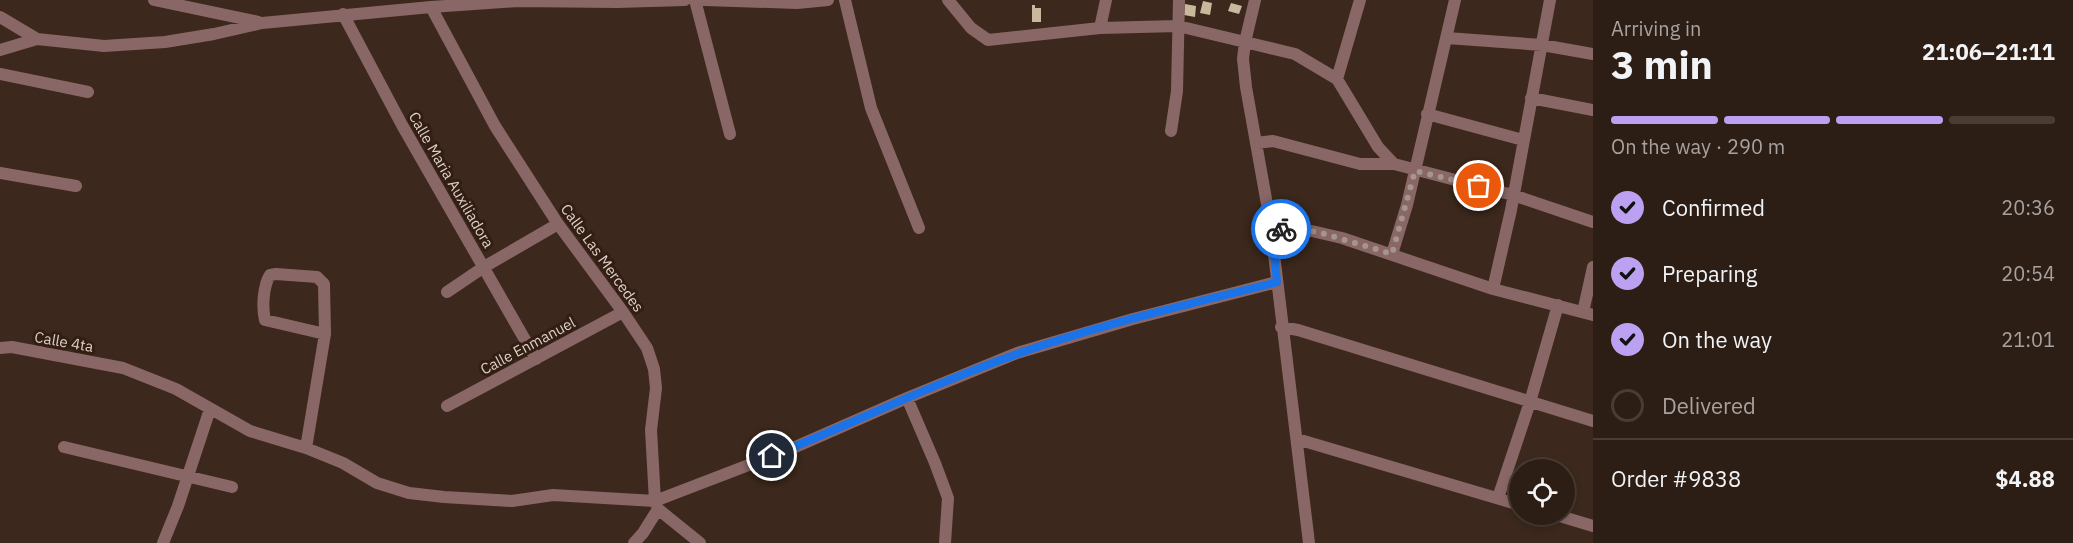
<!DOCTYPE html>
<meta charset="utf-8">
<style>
:root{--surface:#2d1e15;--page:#392b22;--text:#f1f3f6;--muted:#a7a2a0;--line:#483c34;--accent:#bca0f2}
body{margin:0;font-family:"IBM Plex Sans",sans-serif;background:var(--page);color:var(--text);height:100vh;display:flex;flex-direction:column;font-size:22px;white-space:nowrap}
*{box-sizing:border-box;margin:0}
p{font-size:20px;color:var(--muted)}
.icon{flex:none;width:33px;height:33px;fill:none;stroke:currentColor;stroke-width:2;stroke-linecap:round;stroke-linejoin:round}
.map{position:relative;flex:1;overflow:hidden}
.sheet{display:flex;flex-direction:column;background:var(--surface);width:480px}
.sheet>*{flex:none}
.buttons{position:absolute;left:1509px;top:459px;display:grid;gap:12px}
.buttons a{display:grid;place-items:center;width:66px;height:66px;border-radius:50%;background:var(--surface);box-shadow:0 3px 9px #0003,0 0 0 2px var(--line);font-size:30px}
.pin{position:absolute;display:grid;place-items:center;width:51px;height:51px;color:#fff;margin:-26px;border:3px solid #fff;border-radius:50%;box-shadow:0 2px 6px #0007}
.courier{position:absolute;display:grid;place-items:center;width:60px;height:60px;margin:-30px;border:4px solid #1a73e8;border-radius:50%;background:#fff;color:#222;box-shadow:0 2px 8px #0007}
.overview em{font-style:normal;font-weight:700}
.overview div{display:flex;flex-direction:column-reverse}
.overview{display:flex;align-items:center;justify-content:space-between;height:102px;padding:0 18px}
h1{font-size:39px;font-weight:700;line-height:45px}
.bar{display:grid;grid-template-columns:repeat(4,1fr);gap:9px 6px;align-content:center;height:72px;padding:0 18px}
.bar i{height:8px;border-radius:4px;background:var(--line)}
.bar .active{background:var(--accent)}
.bar p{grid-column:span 4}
.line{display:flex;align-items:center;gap:15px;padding:0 18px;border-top:2px solid var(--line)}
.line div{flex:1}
ol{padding:0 18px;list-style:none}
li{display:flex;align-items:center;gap:18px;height:66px}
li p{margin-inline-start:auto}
li .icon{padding:6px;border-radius:50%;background:var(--accent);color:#111;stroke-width:4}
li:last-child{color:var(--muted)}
li i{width:33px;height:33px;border:3px solid var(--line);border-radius:50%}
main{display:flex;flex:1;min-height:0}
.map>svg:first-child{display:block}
.building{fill:#c8b99c}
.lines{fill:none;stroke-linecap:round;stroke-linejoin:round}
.minor{stroke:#8a6767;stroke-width:12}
.done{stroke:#a5958c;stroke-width:6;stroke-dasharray:0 10.8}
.route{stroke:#1a73e8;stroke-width:8}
.labels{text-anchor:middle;stroke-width:6;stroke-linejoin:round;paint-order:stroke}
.street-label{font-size:15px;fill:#ded0c8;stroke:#321e13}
</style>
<main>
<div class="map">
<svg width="1593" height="543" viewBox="0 0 1593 543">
<rect width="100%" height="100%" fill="#3c281c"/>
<!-- building -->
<path class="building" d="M1203 1 1212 3 1210 15 1200 13Z
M1231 3 1242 6 1239 14 1228 11Z
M1185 4 1196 6 1195 17 1184 15Z
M1032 5H1035V8H1041V22H1032Z"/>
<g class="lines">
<!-- minor -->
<path class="minor" d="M154 0 259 22
M695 0 730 134
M705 0 797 3 828 0
M845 0 871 108 919 228
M948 0 971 28 988 40 1100 28 1178 26 1245 42 1243 59 1246 87 1270 221 1309 543
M1255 0 1245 42 1295 54 1337 79 1378 147 1394 164 1513 195 1593 222
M617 2 685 0
M431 7 495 126 558 224 623 312 647 348 654 369 656 388 651 430 655 501 658 509 643 533 634 543
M343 14 402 125 536 359
M0 17 37 39
M1100 28 1106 0
M1447 38 1542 45 1593 54
M0 50 37 39 104 46 165 42 214 34 262 23 431 7 518 1 617 2 620 0
M0 74 88 92
M1337 79 1360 0
M1531 98 1593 110
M1427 114 1523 140
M1171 131 1177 91 1179 0
M1256 143 1273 141 1360 164H1394
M0 173 76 186
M1270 221 1282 228 1303 229 1342 238 1493 289 1593 315
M1392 254 1407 205 1455 0
M1493 289 1511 210 1550 0
M447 292 484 267 558 224
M1583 312 1593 267
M1281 327 1298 330 1593 421
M0 348 12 347 123 368 176 389 250 431 306 448 343 463 377 483 409 493 444 497 512 501 553 495 655 501 793 448 907 398 1017 353 1133 319 1277 282
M907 398 935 463 948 498 945 543
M447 406 623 312
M1297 439 1520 505
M64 447 232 487
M306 448 325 334 324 284 317 277 276 274 270 275C263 286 262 308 265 320L325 334
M1498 498 1530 402 1558 305
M658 509 700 543
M1553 514 1593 526
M163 543 178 506 210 409"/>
</g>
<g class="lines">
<!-- done -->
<path class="done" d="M1281 229 1318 232 1392 254 1415 171 1479 186"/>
<!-- route -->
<path class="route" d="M772 456C854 423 934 383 1017 354 1101 324 1190 304 1277 282L1273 244 1281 229"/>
</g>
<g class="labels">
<!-- street labels -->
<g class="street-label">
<text transform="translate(451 180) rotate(60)" y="5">Calle Maria Auxiliadora</text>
<text transform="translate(602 258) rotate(54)" y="5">Calle Las Mercedes</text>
<text transform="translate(64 342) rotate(10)" y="5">Calle 4ta</text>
<text transform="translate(528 346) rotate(-28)" y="5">Calle Enmanuel</text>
</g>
</g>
</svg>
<div class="buttons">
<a><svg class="icon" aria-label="locate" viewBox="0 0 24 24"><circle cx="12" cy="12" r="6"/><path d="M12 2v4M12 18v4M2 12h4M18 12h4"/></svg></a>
</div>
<div class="pin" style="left:1479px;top:186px;background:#ea580c"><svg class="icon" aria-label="bag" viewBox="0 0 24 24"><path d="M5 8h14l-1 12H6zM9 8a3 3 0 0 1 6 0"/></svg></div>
<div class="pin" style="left:772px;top:456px;background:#1f2937"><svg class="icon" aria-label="home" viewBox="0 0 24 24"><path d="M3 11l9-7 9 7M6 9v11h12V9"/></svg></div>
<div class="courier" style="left:1281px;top:229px"><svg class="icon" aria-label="bike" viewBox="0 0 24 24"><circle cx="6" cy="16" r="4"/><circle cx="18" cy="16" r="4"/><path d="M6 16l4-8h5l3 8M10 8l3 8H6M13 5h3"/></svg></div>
</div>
<section class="sheet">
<div class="overview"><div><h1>3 min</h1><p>Arriving in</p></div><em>21:06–21:11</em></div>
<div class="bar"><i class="active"></i><i class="active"></i><i class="active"></i><i></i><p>On the way · 290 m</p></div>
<ol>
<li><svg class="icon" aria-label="check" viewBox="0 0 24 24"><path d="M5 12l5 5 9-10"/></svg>Confirmed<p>20:36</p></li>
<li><svg class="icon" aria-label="check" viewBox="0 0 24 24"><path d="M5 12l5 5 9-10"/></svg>Preparing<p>20:54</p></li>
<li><svg class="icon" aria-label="check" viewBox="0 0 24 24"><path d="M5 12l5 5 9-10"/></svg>On the way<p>21:01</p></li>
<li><i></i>Delivered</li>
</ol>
<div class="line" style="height:78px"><div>Order #9838</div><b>$4.88</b></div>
</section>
</main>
